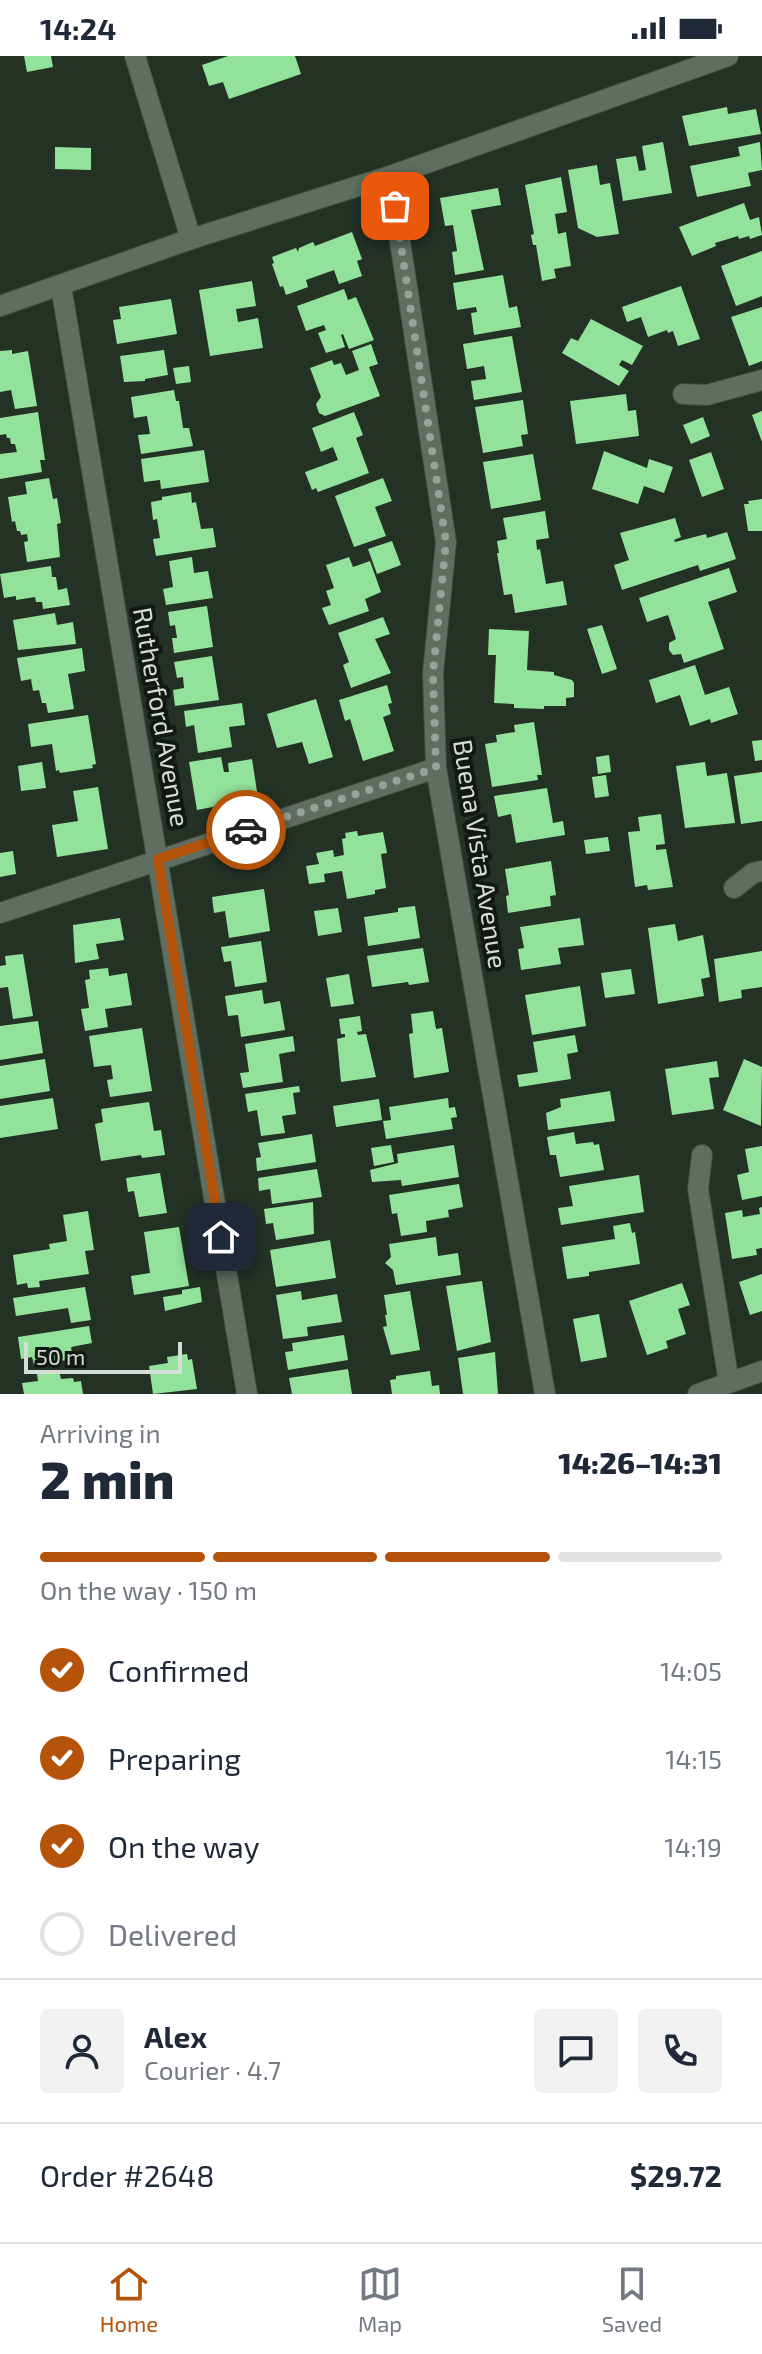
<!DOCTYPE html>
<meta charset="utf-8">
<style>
:root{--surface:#fff;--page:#f2f2f3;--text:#1f2937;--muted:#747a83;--line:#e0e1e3;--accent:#b45309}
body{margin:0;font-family:"Exo 2",sans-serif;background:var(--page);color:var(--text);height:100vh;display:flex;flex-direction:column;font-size:30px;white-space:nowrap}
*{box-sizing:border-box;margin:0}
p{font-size:26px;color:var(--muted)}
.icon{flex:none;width:44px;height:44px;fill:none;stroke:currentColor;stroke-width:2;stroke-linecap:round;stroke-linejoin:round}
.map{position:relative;height:1338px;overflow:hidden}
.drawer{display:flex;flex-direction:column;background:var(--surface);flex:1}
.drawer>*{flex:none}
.scale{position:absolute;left:24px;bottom:20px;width:158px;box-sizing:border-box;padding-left:8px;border:4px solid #d5ded6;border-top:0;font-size:22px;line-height:28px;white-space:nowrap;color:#d5ded6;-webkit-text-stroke:6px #121812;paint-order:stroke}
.pin{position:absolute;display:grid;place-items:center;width:68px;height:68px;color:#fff;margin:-34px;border-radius:16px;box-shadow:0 4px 12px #0006}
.courier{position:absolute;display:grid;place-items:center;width:80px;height:80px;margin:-40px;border:6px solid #b45309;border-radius:50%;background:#fff;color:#222;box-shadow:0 2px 10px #0007}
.overview em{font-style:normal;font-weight:800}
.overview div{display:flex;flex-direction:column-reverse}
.overview{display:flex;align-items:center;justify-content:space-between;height:136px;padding:0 40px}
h1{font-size:52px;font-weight:800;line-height:60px}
.bar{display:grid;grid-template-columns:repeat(4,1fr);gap:12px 8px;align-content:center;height:96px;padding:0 40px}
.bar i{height:10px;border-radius:6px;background:var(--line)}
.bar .selected{background:var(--accent)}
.bar p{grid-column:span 4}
.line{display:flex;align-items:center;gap:20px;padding:0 40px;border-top:2px solid var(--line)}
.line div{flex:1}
.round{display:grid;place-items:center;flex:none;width:84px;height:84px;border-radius:8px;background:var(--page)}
ol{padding:0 40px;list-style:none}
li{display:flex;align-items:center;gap:24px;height:88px}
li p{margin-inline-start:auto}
li .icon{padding:8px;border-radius:50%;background:var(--accent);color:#fff;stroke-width:4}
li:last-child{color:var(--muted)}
li i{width:44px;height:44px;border:4px solid var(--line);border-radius:50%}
.status{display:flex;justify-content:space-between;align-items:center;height:56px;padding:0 40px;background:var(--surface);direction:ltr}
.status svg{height:22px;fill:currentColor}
.menu{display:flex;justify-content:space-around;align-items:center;height:112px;border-top:2px solid var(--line);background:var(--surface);font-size:22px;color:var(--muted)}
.menu a{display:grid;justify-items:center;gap:4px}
.menu .selected{color:var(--accent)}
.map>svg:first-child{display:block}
.building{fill:#92e29c}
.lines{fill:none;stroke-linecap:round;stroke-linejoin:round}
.street-casing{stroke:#414d42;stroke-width:22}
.secondary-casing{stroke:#414d42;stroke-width:22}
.street{stroke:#5f6e60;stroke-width:20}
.secondary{stroke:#5f6e60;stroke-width:20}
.done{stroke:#97a298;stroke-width:8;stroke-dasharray:0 14.4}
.route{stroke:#b45309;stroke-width:10}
.labels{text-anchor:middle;stroke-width:8;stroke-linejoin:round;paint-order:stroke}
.street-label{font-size:26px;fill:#d5ded6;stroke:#121812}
</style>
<div class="status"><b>14:24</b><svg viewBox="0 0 49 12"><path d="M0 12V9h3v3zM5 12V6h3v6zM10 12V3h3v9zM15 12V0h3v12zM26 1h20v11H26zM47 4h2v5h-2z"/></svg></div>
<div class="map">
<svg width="762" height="1338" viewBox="0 0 762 1338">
<rect width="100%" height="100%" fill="#243226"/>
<!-- building -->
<path class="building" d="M24 0H51L53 11 27 16Z
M228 0H295L301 18 229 43 223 26 209 30 202 9Z
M727 51 728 58 756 53 761 78 689 90 682 60Z
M663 86 672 137 623 145 616 103 636 100 639 115 646 114 642 90Z
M760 86 762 114 748 117 751 130 697 141 690 110 740 100 738 91Z
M55 91 91 92V114L55 113Z
M597 109 600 129 610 127 619 178 597 181 578 172 568 114Z
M561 121 567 156 555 158 558 178 566 176 571 210 554 213 556 222 542 225 536 189H533L531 179 534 178 525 129Z
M498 132 501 149 471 154 484 214 455 219 452 196 457 195 453 169 445 170 440 142Z
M744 147 750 164 759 161 762 179 750 183 749 180 739 183 738 180 715 187 716 190 692 200 679 171Z
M352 176 362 203 357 205 362 220 339 228 334 214 306 224 308 231 286 239 283 230 280 231 272 208 274 207 272 201 296 192 298 196 299 192 313 186 315 190Z
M762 195V240L736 250 721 210Z
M503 219 509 252 517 250 521 271 474 279 471 257 477 256 476 251 457 254 453 227Z
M252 225 256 250 236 253 238 266 258 262 263 292 210 300 199 234Z
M681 230 700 283 678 290 673 275 668 277 667 274 648 281 641 261 627 266 622 251Z
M344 233 348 244 356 241 374 284 349 293 343 278 341 279 345 291 326 297 318 277 326 274 324 269 306 275 297 250Z
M171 243 177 278 117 288 113 264 121 263 119 251Z
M762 251V305L749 310 731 261Z
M591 263 643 290 632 309 622 304 619 309 629 315 619 330 562 297 571 282 578 285Z
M512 280 522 336 474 344 471 325 486 323 484 310 467 313 463 288Z
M371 288 378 308 369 311 380 340 325 360 319 357 316 348 321 341 310 312 332 304 334 309 341 307 346 319 359 314 352 295Z
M12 294V298L28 295 37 350 15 353 11 334 0 336V295Z
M164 294 168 319 145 323V325L124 326 120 300Z
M189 310 191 326 176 328 173 312Z
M174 334 176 345H179L183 372H189L193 390 141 398 138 379 150 378 147 360 134 362 131 341Z
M626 338 628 355 636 354 639 380 576 388 570 345Z
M523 344 528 378 521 379 523 390 483 397 475 351Z
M762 355V386L752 359Z
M38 356 45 404H40L42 416 0 423V398L17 396 15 388H11L10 382H7L6 378 0 379V362Z
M354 356 363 379 356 382 369 417 318 436 316 432 312 434 305 416 338 404 333 391 321 396 312 372Z
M703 361 710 380 691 388 683 369Z
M204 394 209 426 161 433 160 424 144 426 141 403Z
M604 395 647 412 649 403 673 411 664 437 644 430 638 448 592 433Z
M711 396 724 433 702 441 689 404Z
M533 398 541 444 491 453 483 406Z
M49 422 53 443 57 442 61 467 57 468 60 501 27 506 24 486 28 485 27 478 21 479 20 475H17L15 465 12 466 8 441 27 438 25 426Z
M383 422 392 445 375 451 386 480 354 491 335 440Z
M191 436 192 447 196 446 201 473 213 472 216 491 156 500 153 483 160 482 157 463 153 464 151 446 162 444V441Z
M762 443V475H748L744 448H749L748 445Z
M545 455 549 482 536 484 537 494 540 493 546 528 563 525 567 549 515 557 512 538 504 539 497 497H499L497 485 507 483 503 462Z
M675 462 681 481 674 484 675 486 706 478 707 482 727 476 736 503 700 515 698 509 622 534 614 509 629 504 620 477Z
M392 485 401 509 377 518 368 493Z
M192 501 194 517 208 515 213 542 166 549 163 533 173 531 169 505Z
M349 501 353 511 370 505 381 536 365 543 369 555 329 569 322 552 331 549 326 535 334 532 326 509Z
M51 510 52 521H56L58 534 67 532 70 549 43 553 42 546H36L35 541 16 544V540L4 542 0 518Z
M729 512 737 536 708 546 724 593 684 607 681 598 673 599 669 594V587L676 583 668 559 647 566 639 542Z
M207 550 213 591 174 597 172 582H177L175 569 170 570 168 556Z
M55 557 57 569 73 566 76 588 18 594 13 564Z
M383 561 390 578 375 583 391 617 351 632 343 609 349 606 338 577Z
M602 569 617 613 602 618 587 573Z
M489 573 529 575 527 614 554 616V619L572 624 574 627V641L566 642V650H544V653L514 652V648L494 647 496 599H488Z
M82 592 85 615 68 618 74 653 48 657 46 647H42L39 634 33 635 31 623 21 625 17 602Z
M212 600 219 644 175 650 173 634 184 632 183 621 177 622 174 606Z
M695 609 705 639 729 631 738 658 711 667 710 663 690 670 680 639 656 647 649 624Z
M387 629 392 647 388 648 391 658 383 661 394 695 363 705 350 663 345 665 339 644Z
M316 643 333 701 309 708 302 686 277 692 267 658Z
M242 647 245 669 229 671 232 691 198 697 194 669 186 671 184 655Z
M88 659 96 708 92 709 93 712 60 717 59 714 56 715 52 688 31 691 28 668Z
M534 666 542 719H537L538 724 492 731 485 688 497 686 496 679 515 676 514 669Z
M762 684V704L755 705 752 685Z
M609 699 611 716 598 718 596 701Z
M221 701 224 716H229L228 707 252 703 258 742 197 754 189 706Z
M42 706 46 732 21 735 18 710Z
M705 706 707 720 727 717 735 767 685 772 676 710Z
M762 716V765L741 768 734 720Z
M606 719 609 740 595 742 592 721Z
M98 731 108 793 57 801 52 769 78 765 73 735Z
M547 732 553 767 563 765 565 779 516 787 511 758 498 761 494 740Z
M661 758 665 788 656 789V794L666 793 673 831 648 834 647 829 635 831 628 776 640 775 638 761Z
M357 775 358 780 383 776 387 797 381 798 386 832 375 834V838L347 843 342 815 324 818 325 826 309 828 306 810 319 808 316 797 333 794 334 801 344 799 342 783 346 782 345 777Z
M608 781 610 795 586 798 584 784Z
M13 795 16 818 0 821V797Z
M551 805 556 839 550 840 551 850 508 857 506 840 509 839 505 813Z
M264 833 270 875 229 882 225 855 214 857 212 841Z
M415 850 420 882 368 890 364 861 398 856V852Z
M338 852 342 876 318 880 314 855Z
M120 862 124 884 96 888 99 903 75 907 73 869Z
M580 862 584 889 558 892 561 908 521 914 518 893 524 892 520 871Z
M675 868 678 885 703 879 710 921 701 923 704 940 658 948 648 872Z
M261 885 267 926 235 931 231 905 224 906 221 891Z
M423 892 429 926 409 929 408 926 372 931 367 900Z
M762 895V931L741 934 742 942 719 946 714 903Z
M23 898 33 960 13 963 8 931 0 932V910L6 909 5 900Z
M108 912 109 920 127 917 132 949 105 953 108 971 85 975 81 953 89 952 85 924 90 923 89 914Z
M631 913 635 938 605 942 601 917Z
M349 918 354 948 331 951 326 922Z
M580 930 586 970 532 979 525 939Z
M262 934 264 948 280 945 285 974 241 981 238 959 228 960 225 940Z
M433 955 436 973 442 972 449 1016 414 1022 409 978 413 977 411 958Z
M360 960 362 975 357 976 358 979 366 978 376 1021 341 1026 337 983 345 981V978H341L339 963Z
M38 965 43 997 0 1004V970Z
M142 972 152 1035 110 1041 107 1024 113 1023 111 1009 94 1011 89 980Z
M575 979 578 996 567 998 571 1023 519 1031 517 1019 538 1016 533 986Z
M293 980 295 995 279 998 283 1026 243 1032 240 1017 249 1016 245 988Z
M45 1003 50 1035 0 1043V1010Z
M744 1003 762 1011 761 1070 723 1054Z
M717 1005 719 1021 709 1022 714 1053 672 1059 665 1013Z
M299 1030 300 1036 293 1037 296 1058 282 1060 285 1077 261 1080 257 1054 248 1056 245 1038Z
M610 1035 615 1065 548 1074 546 1057 561 1051 560 1043Z
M53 1042 58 1073 0 1082V1050Z
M448 1042 449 1052 455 1051 457 1061 451 1062 453 1073 386 1083 383 1065 391 1064 389 1051Z
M379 1043 382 1064 336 1071 333 1050Z
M149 1046 154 1075 161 1074 165 1099 142 1102 141 1099 101 1105 95 1068 103 1066 101 1053Z
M574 1076 576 1088 593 1086 594 1089 599 1088 604 1114 560 1121 556 1099H550L547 1081Z
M312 1078 316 1106 257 1115 256 1102 261 1101 258 1087Z
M391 1089 394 1106 374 1110 371 1092Z
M454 1089 459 1121 402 1130 401 1124 372 1126 370 1114 398 1107 397 1098Z
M762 1090V1140L742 1144 737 1119 749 1116 745 1093Z
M317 1113 322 1141 272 1148 270 1133 259 1135 258 1122Z
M160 1117 167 1157 139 1161 134 1135 128 1136 126 1122Z
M639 1119 644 1156 561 1169 558 1152 573 1150 569 1130Z
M459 1128 463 1151 448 1154 449 1161 426 1165 427 1176 401 1180 397 1157 392 1158 389 1139Z
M313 1146 314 1178 276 1184 273 1167 266 1168 264 1153Z
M762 1151V1192L756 1193 757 1199 732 1203 725 1157 742 1154 743 1161 760 1158 759 1152Z
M88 1155 94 1194 85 1195 89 1218 39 1225 40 1231 28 1232 27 1227 17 1229 13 1199 50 1193 49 1188 67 1185 63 1159Z
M630 1167 632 1177 635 1176 640 1208 589 1216V1220L567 1223 562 1191 615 1183 613 1170Z
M179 1171 189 1230 134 1239 131 1220 150 1217 144 1176Z
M436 1181 438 1200 458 1197 461 1219 396 1229 393 1214 385 1207 391 1201 389 1188Z
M330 1184 336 1222 276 1231 270 1194Z
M762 1218V1255L750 1259 739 1226Z
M482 1225 491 1286 457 1295 446 1230Z
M682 1227 690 1249 678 1253 686 1278 666 1285 668 1292 647 1299 629 1245Z
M85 1231 91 1264 71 1267 68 1252 16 1260 13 1242Z
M200 1231 202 1246 165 1255 163 1241 182 1238V1234Z
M301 1235 302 1244 337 1238 342 1266 307 1271 308 1280 283 1283 276 1239Z
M410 1235 420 1294 391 1299 383 1271 387 1270 385 1259H387L384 1239Z
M599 1258 607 1301 581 1306 573 1263Z
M89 1270 92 1287 71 1291 73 1303 34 1309 32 1301 21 1303 18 1281Z
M344 1279 348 1304 288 1314 285 1296 293 1295 292 1287Z
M495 1296 498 1338H463L458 1302Z
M187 1298 188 1304 192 1303 197 1333 153 1338 149 1310 168 1307 167 1301Z
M348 1313 352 1338H292L289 1322Z
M59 1314 61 1323 73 1322 74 1326 81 1325 83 1338H24L22 1327 38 1325 37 1318Z
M430 1315 432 1330 439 1329 440 1338H392L390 1324 396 1323V1320Z"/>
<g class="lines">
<defs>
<path id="street" d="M135 0 191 183
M390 120 446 486 433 617 436 712 545 1338
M61 230 247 1338
M683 338 707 339 762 324
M734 832 753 817 762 815
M0 857 436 712
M702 1099 698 1133 729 1327
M698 1338 762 1315"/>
<path id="secondary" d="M0 250 191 183 390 120 728 0"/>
</defs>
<!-- street casing -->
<use href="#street" class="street-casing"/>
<!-- secondary casing -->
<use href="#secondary" class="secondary-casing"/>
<!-- street -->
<use href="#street" class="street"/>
<!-- secondary -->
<use href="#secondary" class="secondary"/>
</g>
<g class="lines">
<!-- done -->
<path class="done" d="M246 774 436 712 433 617 446 486 395 150"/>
<!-- route -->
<path class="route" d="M221 1181 158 803 246 774"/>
</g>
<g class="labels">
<!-- street labels -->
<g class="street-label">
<text transform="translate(161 661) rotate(80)" y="9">Rutherford Avenue</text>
<text transform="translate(480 798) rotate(81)" y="9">Buena Vista Avenue</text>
</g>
</g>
</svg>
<div class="scale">50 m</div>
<div class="pin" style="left:395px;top:150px;background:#ea580c"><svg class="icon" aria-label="bag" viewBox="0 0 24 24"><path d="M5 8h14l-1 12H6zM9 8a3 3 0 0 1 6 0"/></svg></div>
<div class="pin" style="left:221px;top:1181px;background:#1f2937"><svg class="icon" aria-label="home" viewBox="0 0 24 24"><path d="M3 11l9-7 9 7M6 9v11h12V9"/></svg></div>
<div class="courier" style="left:246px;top:774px"><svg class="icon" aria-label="car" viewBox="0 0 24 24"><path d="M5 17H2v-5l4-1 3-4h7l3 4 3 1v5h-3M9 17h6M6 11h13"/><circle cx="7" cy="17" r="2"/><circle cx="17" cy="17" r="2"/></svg></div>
</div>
<section class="drawer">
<div class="overview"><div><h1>2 min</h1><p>Arriving in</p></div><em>14:26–14:31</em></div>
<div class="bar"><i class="selected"></i><i class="selected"></i><i class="selected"></i><i></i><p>On the way · 150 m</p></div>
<ol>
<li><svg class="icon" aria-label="check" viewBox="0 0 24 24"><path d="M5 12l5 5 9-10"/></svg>Confirmed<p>14:05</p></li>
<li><svg class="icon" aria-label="check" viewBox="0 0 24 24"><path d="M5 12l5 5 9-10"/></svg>Preparing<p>14:15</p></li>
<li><svg class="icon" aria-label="check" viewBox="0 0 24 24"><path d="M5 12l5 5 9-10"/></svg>On the way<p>14:19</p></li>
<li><i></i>Delivered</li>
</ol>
<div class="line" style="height:144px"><a class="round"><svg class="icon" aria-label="person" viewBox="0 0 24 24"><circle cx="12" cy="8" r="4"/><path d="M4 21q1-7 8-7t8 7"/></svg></a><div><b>Alex</b><p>Courier · 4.7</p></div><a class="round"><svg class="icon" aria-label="chat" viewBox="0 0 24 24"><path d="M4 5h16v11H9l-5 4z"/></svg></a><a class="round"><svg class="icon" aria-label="phone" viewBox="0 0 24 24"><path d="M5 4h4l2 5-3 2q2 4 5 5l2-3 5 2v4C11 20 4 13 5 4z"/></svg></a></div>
<div class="line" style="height:104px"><div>Order #2648</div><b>$29.72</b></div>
</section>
<nav class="menu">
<a class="selected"><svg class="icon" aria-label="home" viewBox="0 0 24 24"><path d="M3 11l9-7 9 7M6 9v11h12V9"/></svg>Home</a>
<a><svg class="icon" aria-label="map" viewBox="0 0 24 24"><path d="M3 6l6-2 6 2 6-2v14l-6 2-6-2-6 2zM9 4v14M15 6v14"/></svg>Map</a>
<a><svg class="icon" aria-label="saved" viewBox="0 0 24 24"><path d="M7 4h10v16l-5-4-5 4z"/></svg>Saved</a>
</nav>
